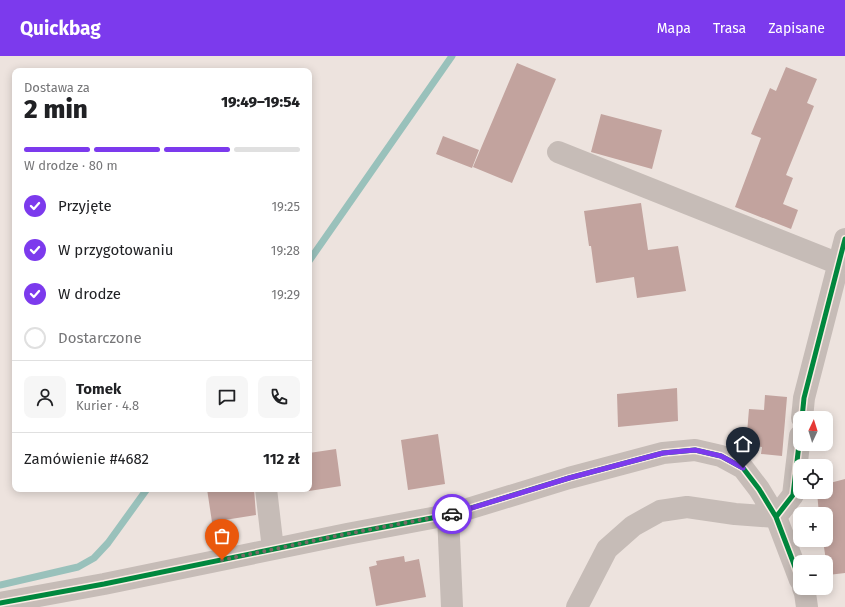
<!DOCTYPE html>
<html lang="pl">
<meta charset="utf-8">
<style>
:root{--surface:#fff;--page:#f6f6f6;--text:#202124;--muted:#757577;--line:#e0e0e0;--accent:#7c3aed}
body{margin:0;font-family:"Fira Sans",sans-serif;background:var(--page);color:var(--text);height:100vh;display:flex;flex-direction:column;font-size:15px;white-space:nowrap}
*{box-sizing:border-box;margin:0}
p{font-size:13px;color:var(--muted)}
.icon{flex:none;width:22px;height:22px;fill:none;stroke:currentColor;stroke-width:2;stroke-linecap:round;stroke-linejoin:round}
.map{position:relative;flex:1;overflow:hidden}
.sheet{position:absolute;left:12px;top:12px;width:300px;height:424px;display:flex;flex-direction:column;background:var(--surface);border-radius:8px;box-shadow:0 2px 10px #0003}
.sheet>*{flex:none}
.needle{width:26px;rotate:4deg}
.buttons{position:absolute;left:793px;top:355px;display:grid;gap:8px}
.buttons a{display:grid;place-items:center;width:40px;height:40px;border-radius:8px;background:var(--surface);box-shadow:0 2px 10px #0003;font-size:20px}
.pin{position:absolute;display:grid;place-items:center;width:34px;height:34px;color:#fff;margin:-41px -17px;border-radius:50% 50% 50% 0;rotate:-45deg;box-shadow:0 0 4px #0007}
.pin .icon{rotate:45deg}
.courier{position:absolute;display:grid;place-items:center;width:40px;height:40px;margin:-20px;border:3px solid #7c3aed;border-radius:50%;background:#fff;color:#222;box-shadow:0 1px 5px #0007}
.overview em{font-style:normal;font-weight:800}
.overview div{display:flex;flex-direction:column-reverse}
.overview{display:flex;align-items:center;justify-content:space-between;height:68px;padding:0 12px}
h1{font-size:26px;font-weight:800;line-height:30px}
.bar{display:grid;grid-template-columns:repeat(4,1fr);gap:6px 4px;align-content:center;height:48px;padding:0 12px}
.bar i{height:5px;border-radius:3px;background:var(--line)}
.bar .selected{background:var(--accent)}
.bar p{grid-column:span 4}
.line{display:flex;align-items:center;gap:10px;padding:0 12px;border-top:1px solid var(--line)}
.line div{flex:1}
.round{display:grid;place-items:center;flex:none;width:42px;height:42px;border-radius:8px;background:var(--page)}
ol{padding:0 12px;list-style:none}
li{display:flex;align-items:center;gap:12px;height:44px}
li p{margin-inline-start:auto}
li .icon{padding:4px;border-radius:50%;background:var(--accent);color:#fff;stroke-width:4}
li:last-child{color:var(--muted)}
li i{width:22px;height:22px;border:2px solid var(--line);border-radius:50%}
header{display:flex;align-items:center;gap:24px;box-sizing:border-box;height:56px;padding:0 20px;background:var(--accent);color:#fff}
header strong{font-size:19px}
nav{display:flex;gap:22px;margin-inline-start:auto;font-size:14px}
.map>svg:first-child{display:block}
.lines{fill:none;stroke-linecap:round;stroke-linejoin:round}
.stream{stroke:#99c1bb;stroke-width:7}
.building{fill:#c2a39e}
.minor{stroke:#c6bcb7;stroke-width:22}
.cycleway-casing{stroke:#fbede5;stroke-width:8}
.cycleway{stroke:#00873e;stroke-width:5}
.done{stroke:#776a66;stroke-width:4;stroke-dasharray:0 7.2}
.route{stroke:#7c3aed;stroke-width:5}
</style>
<header>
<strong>Quickbag</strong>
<nav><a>Mapa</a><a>Trasa</a><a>Zapisane</a></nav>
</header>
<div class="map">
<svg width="845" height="551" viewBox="0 0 845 551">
<rect width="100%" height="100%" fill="#ede3de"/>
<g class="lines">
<!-- stream -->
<path class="stream" d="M309 205 452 0
M0 529 78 511 94 502 108 487 147 433"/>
</g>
<!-- building -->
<path class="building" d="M517 7 556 23 512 127 473 111Z
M786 11 817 23 807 47 814 50 786 119 793 122 783 148 798 154 791 173 735 151 761 82 751 78 770 32 776 35Z
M601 58 662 74 652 113 591 96Z
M443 80 479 94 472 112 436 98Z
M641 147 648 194 678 190 686 235 637 242 634 221 596 227 591 190H589L584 155Z
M677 332 678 365 618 371 617 338Z
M765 339 787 341 782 400 761 398 762 391 746 389 749 353 764 354Z
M438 378 445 428 408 434 401 384Z
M336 393 341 430 309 435V397Z
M845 423V517L828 519 823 484H826V458H819L817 436H826V428Z
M207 433H254L256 459 212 466Z
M404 500 405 506 419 503 426 541 376 550 369 511 377 509 376 505Z"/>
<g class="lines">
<!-- minor -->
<path class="minor" d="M558 96 839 208
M802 362 804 342 845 183
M266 433 273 493
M448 459 452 551
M776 461 793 439 800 380
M803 532 805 537 807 551
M0 547 104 528 347 478 448 459 569 422 663 397 695 394 721 400 743 412 759 433 776 461 800 524
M577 551 607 493 633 470 660 455 687 451 735 458 776 461"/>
<defs>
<path id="cycleway" d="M802 362 804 342 845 183
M776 461 793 439 800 380
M0 547 104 528 347 478 448 459 569 422 663 397 695 394 721 400 743 412 759 433 776 461 800 524"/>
</defs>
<!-- cycleway casing -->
<use href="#cycleway" class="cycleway-casing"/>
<!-- cycleway -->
<use href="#cycleway" class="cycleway"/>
</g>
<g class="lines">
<!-- done -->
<path class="done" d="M222 504 346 478 452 458"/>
<!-- route -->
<path class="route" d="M452 458 569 422 663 397 695 394 721 400 743 412"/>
</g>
</svg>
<div class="buttons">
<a><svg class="needle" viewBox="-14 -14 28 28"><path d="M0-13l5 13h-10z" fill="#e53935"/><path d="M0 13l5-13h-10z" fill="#757577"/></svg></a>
<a><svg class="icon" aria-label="locate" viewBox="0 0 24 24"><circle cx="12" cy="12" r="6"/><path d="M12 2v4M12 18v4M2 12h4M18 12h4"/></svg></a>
<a>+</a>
<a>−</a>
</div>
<div class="pin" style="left:222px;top:504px;background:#ea580c"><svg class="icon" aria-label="bag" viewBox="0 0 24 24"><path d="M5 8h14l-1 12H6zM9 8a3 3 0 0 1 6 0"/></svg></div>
<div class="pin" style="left:743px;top:412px;background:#1f2937"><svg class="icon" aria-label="home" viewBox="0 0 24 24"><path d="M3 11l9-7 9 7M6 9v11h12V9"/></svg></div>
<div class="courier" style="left:452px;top:458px"><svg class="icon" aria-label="car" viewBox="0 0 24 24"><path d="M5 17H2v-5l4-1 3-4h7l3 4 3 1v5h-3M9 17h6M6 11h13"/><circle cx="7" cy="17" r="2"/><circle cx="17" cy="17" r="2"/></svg></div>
<section class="sheet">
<div class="overview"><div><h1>2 min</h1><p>Dostawa za</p></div><em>19:49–19:54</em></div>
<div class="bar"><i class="selected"></i><i class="selected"></i><i class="selected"></i><i></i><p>W drodze · 80 m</p></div>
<ol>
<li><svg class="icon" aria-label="check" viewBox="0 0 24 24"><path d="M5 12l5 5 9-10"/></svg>Przyjęte<p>19:25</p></li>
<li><svg class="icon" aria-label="check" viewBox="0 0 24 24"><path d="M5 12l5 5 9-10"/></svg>W przygotowaniu<p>19:28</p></li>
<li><svg class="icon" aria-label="check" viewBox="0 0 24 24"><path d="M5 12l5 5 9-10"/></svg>W drodze<p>19:29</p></li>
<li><i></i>Dostarczone</li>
</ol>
<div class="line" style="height:72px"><a class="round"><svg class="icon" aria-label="person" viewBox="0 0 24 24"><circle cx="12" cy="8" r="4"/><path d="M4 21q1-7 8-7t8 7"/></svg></a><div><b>Tomek</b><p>Kurier · 4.8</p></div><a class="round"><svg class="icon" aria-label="chat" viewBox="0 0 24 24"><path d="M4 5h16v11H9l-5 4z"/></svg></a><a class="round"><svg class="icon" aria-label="phone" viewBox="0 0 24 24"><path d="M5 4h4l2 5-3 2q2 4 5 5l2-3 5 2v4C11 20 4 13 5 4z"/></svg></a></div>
<div class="line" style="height:52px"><div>Zamówienie #4682</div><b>112 zł</b></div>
</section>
</div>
